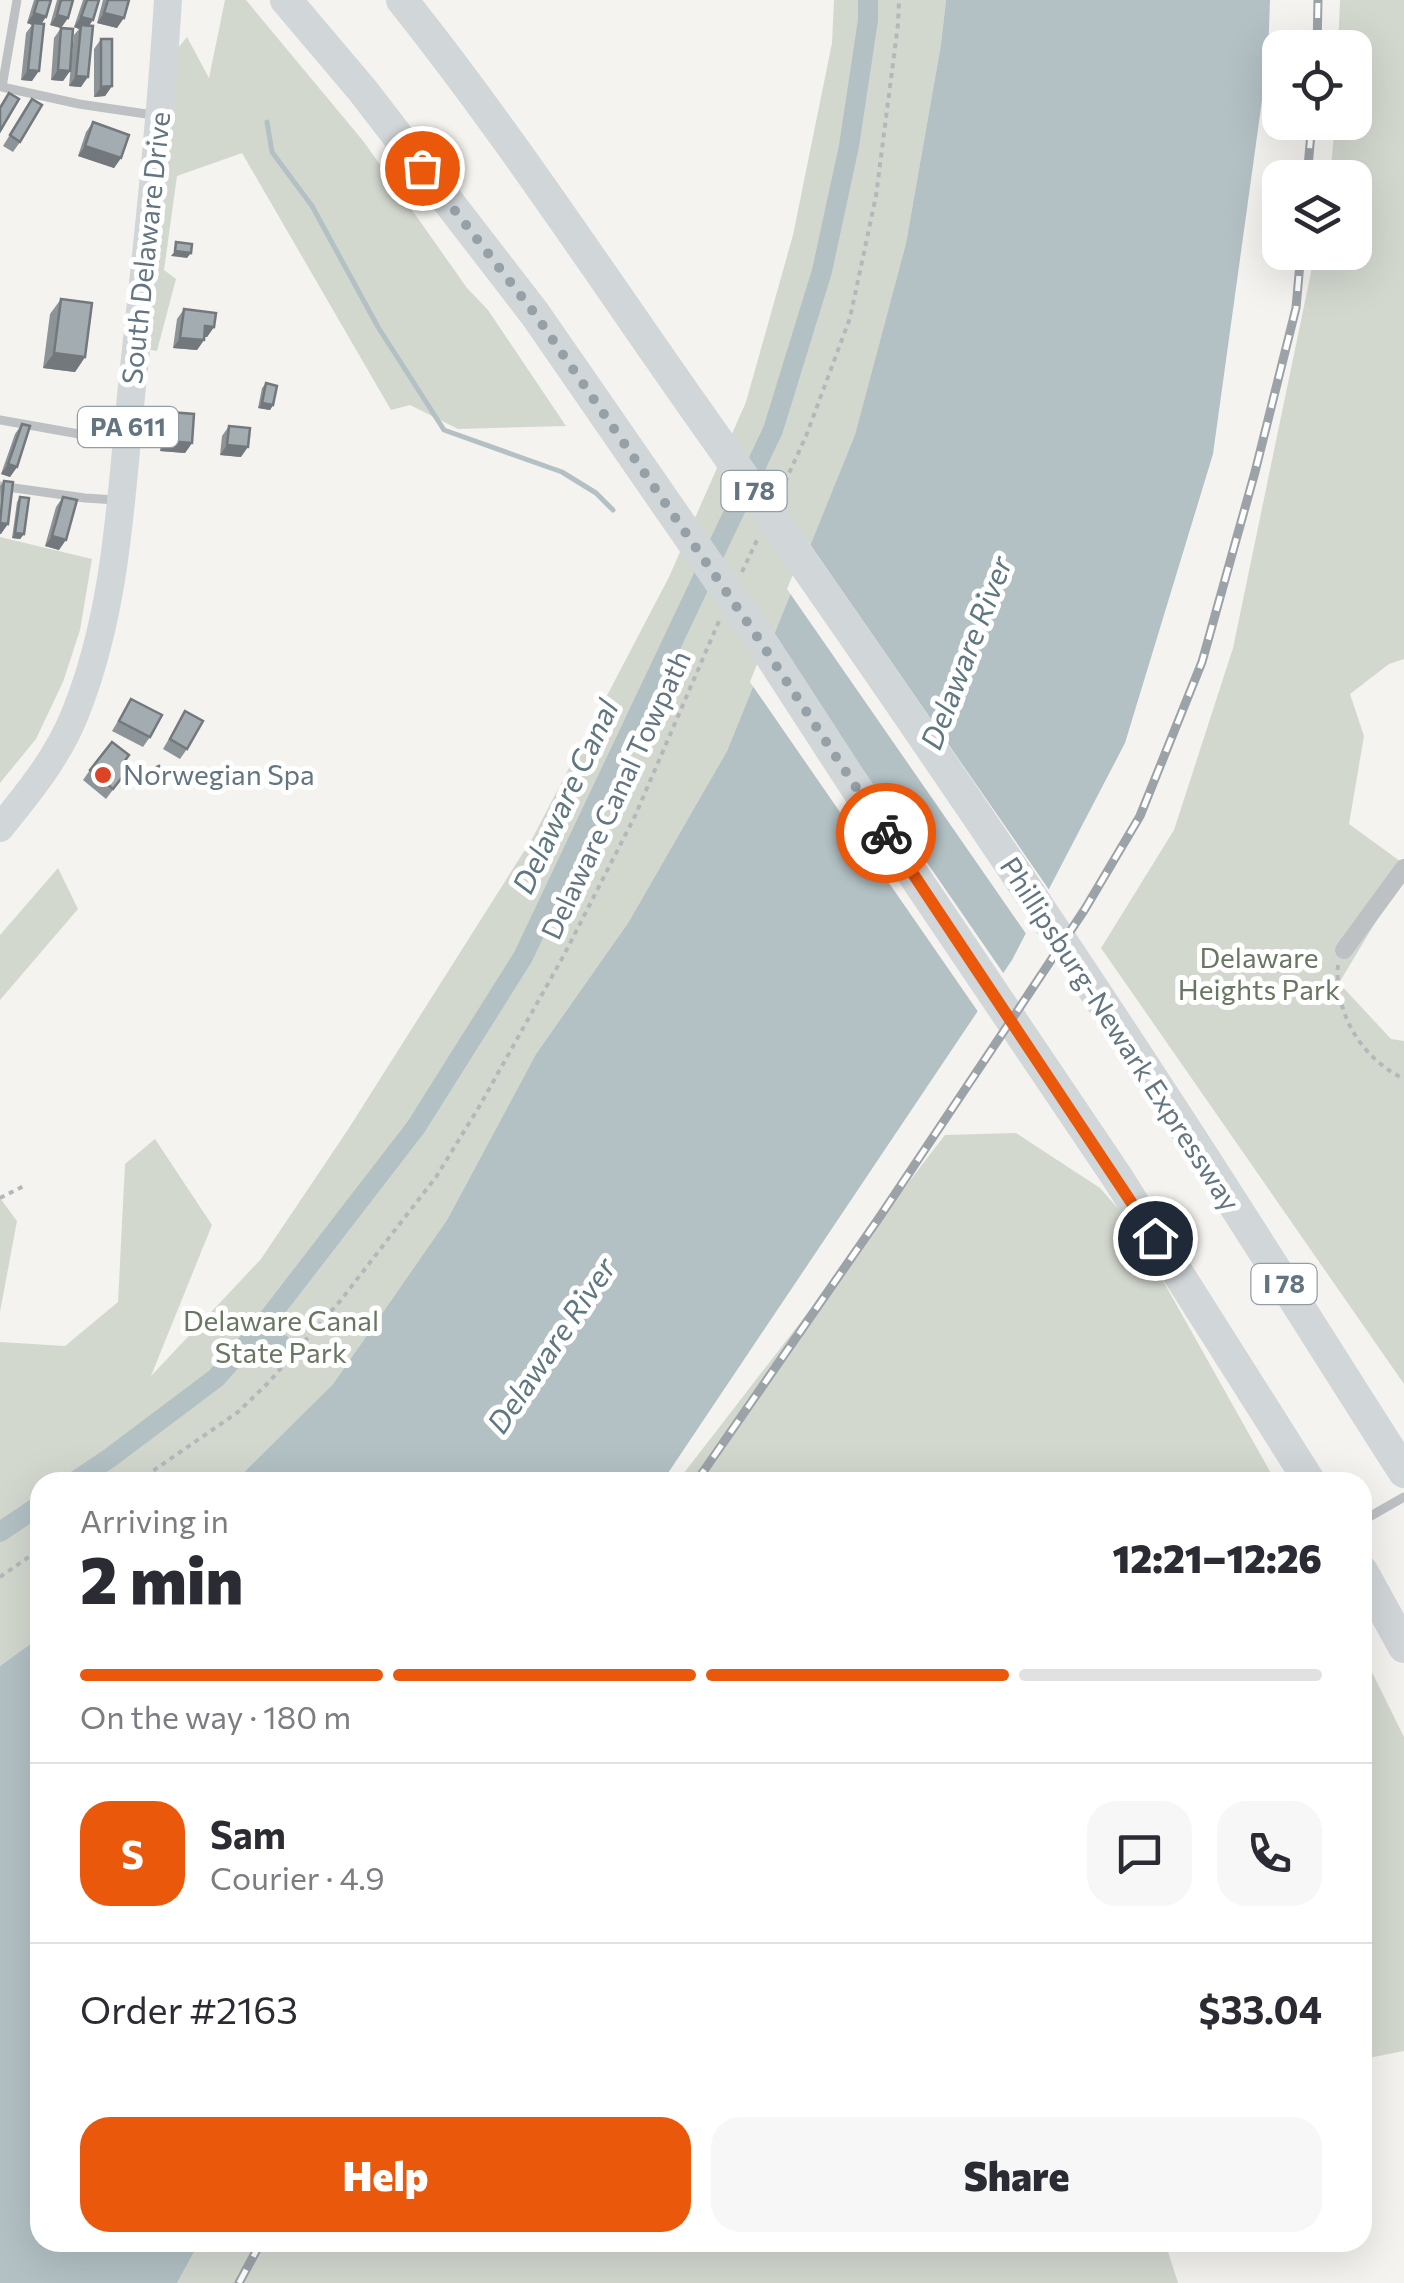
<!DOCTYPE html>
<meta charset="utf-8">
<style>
:root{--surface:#fff;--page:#f7f7f7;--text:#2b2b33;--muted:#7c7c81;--line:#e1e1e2;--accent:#ea580c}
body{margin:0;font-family:Commissioner,sans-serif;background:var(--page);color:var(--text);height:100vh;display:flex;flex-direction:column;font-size:38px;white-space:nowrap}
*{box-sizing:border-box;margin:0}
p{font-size:32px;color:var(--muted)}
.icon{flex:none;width:55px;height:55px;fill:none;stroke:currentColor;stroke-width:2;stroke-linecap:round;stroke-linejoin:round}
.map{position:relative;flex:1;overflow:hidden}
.details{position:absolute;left:30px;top:1472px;width:1342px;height:780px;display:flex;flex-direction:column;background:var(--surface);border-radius:30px;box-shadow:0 10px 40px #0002}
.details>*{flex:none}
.buttons{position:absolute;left:1262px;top:30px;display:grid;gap:20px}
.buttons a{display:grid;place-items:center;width:110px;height:110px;border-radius:20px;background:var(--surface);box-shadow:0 10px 40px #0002;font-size:50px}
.pin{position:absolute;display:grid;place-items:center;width:85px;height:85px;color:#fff;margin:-42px;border:5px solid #fff;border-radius:50%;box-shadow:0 2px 10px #0007}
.courier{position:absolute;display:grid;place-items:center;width:100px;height:100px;margin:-50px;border:8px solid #ea580c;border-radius:50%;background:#fff;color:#222;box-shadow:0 2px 12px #0007}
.head em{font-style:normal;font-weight:800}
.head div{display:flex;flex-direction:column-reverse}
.head{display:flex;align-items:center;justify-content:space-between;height:170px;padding:0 50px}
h1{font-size:65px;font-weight:800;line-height:75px}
.bar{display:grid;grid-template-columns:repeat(4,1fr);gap:15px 10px;align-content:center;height:120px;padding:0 50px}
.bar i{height:12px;border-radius:8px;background:var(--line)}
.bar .on{background:var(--accent)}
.bar p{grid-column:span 4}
.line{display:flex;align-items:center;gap:25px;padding:0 50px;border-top:2px solid var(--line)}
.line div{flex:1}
.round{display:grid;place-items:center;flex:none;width:105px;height:105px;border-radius:30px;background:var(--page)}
.cta{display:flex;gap:20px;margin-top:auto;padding:20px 50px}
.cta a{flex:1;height:115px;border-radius:30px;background:var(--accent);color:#fff;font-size:40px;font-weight:800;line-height:115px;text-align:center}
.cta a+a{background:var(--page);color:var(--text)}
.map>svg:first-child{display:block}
.green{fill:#d3d8cf}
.water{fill:#b3c1c4}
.pier{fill:#f4f3ef}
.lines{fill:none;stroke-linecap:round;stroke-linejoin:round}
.stream{stroke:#b3c1c4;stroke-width:5}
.canal{stroke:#b3c1c4;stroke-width:20}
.path{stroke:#b5b8ba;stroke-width:4;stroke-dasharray:5 5;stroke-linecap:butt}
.service{stroke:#bdc1c4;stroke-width:9}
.minor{stroke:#bdc1c4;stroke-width:18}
.trunk{stroke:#d1d6d9;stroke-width:28}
.motorway{stroke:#d1d6d9;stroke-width:32}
.rail-casing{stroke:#9ca3a8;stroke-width:9}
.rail{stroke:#fff;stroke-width:5;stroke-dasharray:15;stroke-linecap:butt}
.wall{fill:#8c9498}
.shaded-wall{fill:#72787c}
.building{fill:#a3acb1;stroke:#72787c;stroke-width:2.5}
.done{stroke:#96a1a7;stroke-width:10;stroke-dasharray:0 18}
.route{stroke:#ea580c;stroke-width:12}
.poi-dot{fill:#dc4327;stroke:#fff;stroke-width:4}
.labels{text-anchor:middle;stroke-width:10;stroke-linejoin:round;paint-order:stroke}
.shield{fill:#fff;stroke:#929ea6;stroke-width:2.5}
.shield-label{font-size:25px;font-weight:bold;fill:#637580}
.street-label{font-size:28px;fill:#637580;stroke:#fff}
.poi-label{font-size:28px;fill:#637580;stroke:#fff;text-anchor:start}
.park-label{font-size:28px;fill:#687762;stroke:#fff}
.water-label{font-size:30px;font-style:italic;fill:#5f777e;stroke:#fff}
</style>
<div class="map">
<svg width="1404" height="2283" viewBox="0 0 1404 2283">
<rect width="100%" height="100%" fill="#f4f3ef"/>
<!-- green -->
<path class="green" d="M225 0H246L364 142 467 288 488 310 566 426 458 429 410 405 391 410 242 153 177 176 164 270 176 279 157 351 150 350 177 49 187 37 209 78Z
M834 0H946L941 44 906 243 855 436 727 751 628 923 536 1054 447 1220 333 1384 234 1482H40V1637L0 1666V1342L65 1346 118 1302 125 1164 155 1139 212 1225 151 1376 261 1259 349 1128 533 837 669 577 746 402 793 235 832 43Z
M1340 0H1404V659L1389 664 1350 694 1364 736 1349 824 1404 864V875L1339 983 1391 1039 1404 1041V1384L1101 948 1174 830 1233 648 1315 253 1355 252V178L1330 177 1335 123 1355 122V48L1338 47Z
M0 537 92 559 80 630 63 682 36 739 0 783Z
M58 868 78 909 0 1000V935Z
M1016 1133 1100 1188 1130 1222 1276 1482H677L945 1135Z
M0 1198 17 1221 0 1312Z
M1362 1652 1404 1737V2051L1363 2059Z
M199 2243 1165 2242 1178 2283H177Z"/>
<!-- water -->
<path class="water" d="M946 0H1270L1268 57 1213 454 1125 743 1012 960 662 1482H234L333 1384 447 1220 536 1054 628 923 727 751 855 435 906 243 941 44Z
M40 1637V2242L199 2243 177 2283H0V1666Z"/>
<!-- pier -->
<path class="pier" d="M807 540 1052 894 1029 938 787 589Z
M769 634 1006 977 981 1016 750 682Z"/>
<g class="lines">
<!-- stream -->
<path class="stream" d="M267 122 272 152 312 206 378 327 444 430 562 472 596 493 613 510"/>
<!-- canal -->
<path class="canal" d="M261 1328 283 1346
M74 1482 111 1457 216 1378 261 1328 416 1127 523 957 773 430 822 271 849 146 868 20V0
M0 1532 40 1505"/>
<!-- path -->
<path class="path" d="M781 491 806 436 850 318 876 196 898 24 899 0
M742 572 757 540
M1338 965C1334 1013 1361 1058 1404 1079
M0 1198 24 1186
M137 1482 238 1412 268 1383 341 1300 436 1177 479 1107 564 955 635 816 719 621
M0 1577 40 1549"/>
<!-- service -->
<path class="service" d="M17 0 2 87 79 104 153 115
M0 420 124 442
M0 486 85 498 116 500
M1362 1521 1404 1497"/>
<!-- minor -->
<path class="minor" d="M1344 950 1404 868"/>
<!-- trunk -->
<path class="trunk" d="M0 828C29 792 58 757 75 714 117 611 121 495 132 386 146 257 160 129 168 0"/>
<!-- motorway -->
<path class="motorway" d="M286 0 363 91 535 314 757 635 884 831 1117 1177 1310 1482
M402 0C504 128 595 266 689 400 851 629 1010 860 1163 1095 1245 1220 1324 1347 1404 1472
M1362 1571 1404 1647"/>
<defs>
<path id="rail" d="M1317 48 1318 0
M1307 178 1312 122
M696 1482 881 1215 1016 1013 1085 909 1140 816 1202 662 1255 472 1296 308 1301 252
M239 2283 261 2242"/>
</defs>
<!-- rail casing -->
<use href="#rail" class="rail-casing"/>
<!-- rail -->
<use href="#rail" class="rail"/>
</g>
<!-- wall -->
<path class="wall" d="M34 0H51L46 17 41 24 32 81 21 80 26 33 32 25 27 23Z
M57 0H73L68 18 61 28 70 71 63 81 51 80 54 38 61 28 50 25Z
M83 0H99L89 26 81 87 69 86 74 35 79 29 74 27Z
M103 0H129L117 28 97 23Z
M101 39 112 86 105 96 94 97V49Z
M32 99 20 142 13 152 3 146Z
M93 122 121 158 114 168 78 156 86 132Z
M61 299 85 357 75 372 43 368 50 314Z
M184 309 214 327 207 337H204V340L197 350 173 348 177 319Z
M266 383 273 405 270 410 258 408 262 388Z
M170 412 192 443 185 453 160 451 163 422Z
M22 424 17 467 10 477 1 474 15 434Z
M229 426 241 457 220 455 222 436Z
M4 481 1 534 0 486Z
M20 497 24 534 20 539 12 538 17 502Z
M63 497 59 550 45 546 56 507Z
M131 699 150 737 143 747 112 731Z
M185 711 187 749 180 759 163 749Z
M124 762 130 767 106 799 83 780 90 770Z
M150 770 161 784 151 788 146 775Z"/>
<!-- shaded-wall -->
<path class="shaded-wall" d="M34 13 46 17 39 27 27 23Z
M104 13 124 18 117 28 97 23Z
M57 15 68 18 61 28 50 25Z
M81 17 93 20 86 30 81 25 79 29 74 27Z
M28 70 39 71 32 81 21 80Z
M58 70 70 71 63 81 51 80Z
M76 76 88 77 81 87 69 86Z
M112 86 105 96 94 97 101 87Z
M85 146 121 158 114 168 78 156Z
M175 251 191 253 187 258 171 256Z
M205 326 214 327 207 337 198 336Z
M180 338 204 340 197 350 173 348Z
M54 353 85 357 75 372 43 368Z
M262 403 273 405 270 410 258 408Z
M167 441 192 443 185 453 160 451Z
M227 445 248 447 241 457 220 455Z
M8 464 17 467 10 477 1 474Z
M0 523 8 524 1 534H0Z
M15 533 24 534 20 539 12 538Z
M52 536 66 540 59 550 45 546Z"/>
<!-- building -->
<path class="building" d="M38 0H51L46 17 34 13Z
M61 0H73L68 18 57 15Z
M87 0H99L93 20 81 17Z
M108 0H129L124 18 104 13Z
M33 23 44 24 39 71 28 70Z
M81 25 93 26 88 77 76 76Z
M61 28 73 29 70 71 58 70Z
M101 39H112V86L101 87Z
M9 93 19 99 0 131V108Z
M32 99 42 105 20 142 10 135Z
M93 122 129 135 121 158 85 146Z
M176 242 192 244 191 253 175 251Z
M61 299 92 303 85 357 54 353Z
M184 309 216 313 214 327 205 326 204 340 180 338Z
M266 383 277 386 273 405 262 403Z
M170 412 194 414 192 443 167 441Z
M22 424 30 426 17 467 8 464Z
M229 426 250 428 248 447 227 445Z
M4 481 13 482 8 524 0 523Z
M20 497 29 498 24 534 15 533Z
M63 497 77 500 66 540 52 536Z
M131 699 162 715 150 737 119 721Z
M185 711 203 721 187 749 170 739Z
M112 742 129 755 124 762 130 767 113 789 90 770Z
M159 766 164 779 155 783 150 770Z"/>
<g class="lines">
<!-- done -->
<path class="done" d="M422 168 535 314 756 635 886 833"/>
<!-- route -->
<path class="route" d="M886 833 1155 1238"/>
</g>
<!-- markers -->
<circle class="poi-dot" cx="103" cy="775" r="10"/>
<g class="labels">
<!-- shield labels -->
<g class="shield">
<rect x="78" y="407" width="100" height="40" rx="8"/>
<rect x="721.5" y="471" width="65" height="40" rx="8"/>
<rect x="1251.5" y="1264" width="65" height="40" rx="8"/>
</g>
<g class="shield-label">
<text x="128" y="436">PA 611</text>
<text x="754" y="500">I 78</text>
<text x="1284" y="1293">I 78</text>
</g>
<!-- street labels -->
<g class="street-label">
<text transform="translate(146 248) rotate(-84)" y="10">South Delaware Drive</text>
<text transform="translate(616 795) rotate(-65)" y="10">Delaware Canal Towpath</text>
<text transform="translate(1120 1034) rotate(57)" y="10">Phillipsburg-Newark Expressway</text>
</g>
<!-- poi labels -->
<g class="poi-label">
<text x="123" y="785">Norwegian Spa</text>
</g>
<!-- park labels -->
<g class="park-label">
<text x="1259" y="968">Delaware<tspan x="1259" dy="32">Heights Park</tspan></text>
<text x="281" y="1331">Delaware Canal<tspan x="281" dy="32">State Park</tspan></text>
</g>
<!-- water labels -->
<g class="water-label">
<text transform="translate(967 653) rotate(-69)" y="10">Delaware River</text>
<text transform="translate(566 797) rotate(-65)" y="10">Delaware Canal</text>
<text transform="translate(552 1346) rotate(-56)" y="10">Delaware River</text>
</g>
</g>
</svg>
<div class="buttons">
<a><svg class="icon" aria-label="locate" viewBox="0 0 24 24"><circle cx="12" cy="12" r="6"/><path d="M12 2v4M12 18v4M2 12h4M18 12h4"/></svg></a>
<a><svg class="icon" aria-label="layers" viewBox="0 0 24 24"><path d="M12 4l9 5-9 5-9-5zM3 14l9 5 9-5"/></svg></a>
</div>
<div class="pin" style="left:422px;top:168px;background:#ea580c"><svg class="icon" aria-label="bag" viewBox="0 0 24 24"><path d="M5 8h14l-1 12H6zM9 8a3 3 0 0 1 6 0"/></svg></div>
<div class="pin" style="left:1155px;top:1238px;background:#1f2937"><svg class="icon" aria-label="home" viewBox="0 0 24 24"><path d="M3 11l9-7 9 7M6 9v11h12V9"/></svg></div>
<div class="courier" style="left:886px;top:833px"><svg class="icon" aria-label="bike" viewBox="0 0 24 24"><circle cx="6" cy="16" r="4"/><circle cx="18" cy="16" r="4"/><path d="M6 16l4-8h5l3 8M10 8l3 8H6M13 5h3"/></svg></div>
<section class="details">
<div class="head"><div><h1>2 min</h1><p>Arriving in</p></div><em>12:21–12:26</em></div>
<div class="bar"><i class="on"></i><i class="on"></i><i class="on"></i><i></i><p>On the way · 180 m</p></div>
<div class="line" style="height:180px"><b class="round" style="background:var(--accent);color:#fff">S</b><div><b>Sam</b><p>Courier · 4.9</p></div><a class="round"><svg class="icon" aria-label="chat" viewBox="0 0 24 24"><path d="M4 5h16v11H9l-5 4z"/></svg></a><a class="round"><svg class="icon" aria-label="phone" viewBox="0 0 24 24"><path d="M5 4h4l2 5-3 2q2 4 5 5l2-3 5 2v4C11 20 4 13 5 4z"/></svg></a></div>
<div class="line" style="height:130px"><div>Order #2163</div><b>$33.04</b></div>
<div class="cta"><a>Help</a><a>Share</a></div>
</section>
</div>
